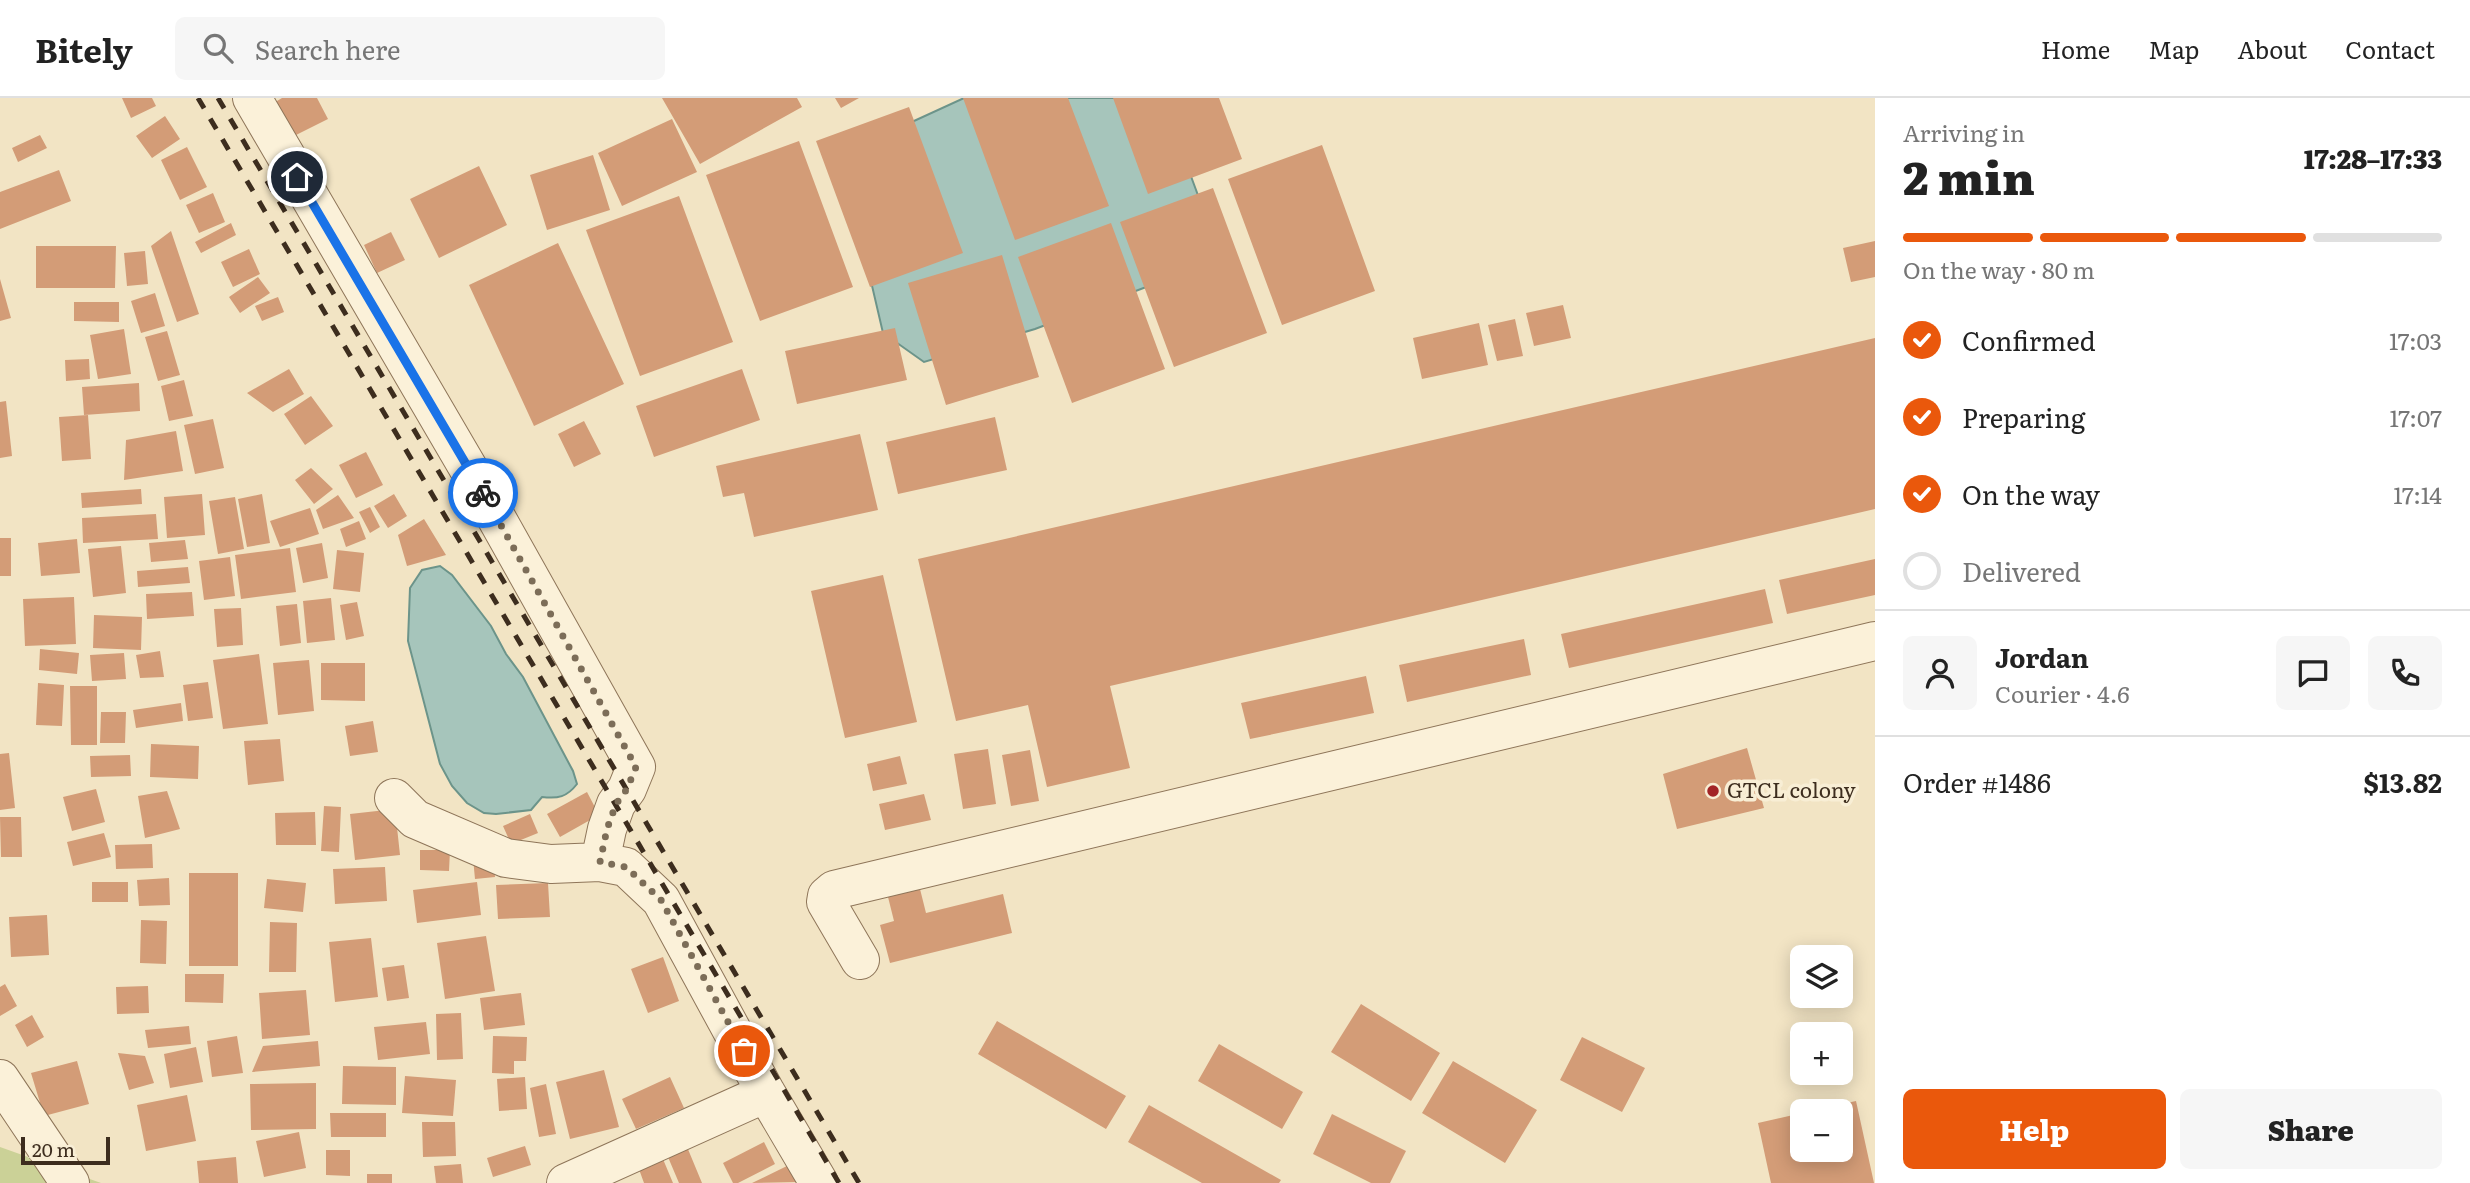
<!DOCTYPE html>
<meta charset="utf-8">
<style>
:root{--surface:#fff;--page:#f6f6f6;--text:#222;--muted:#767676;--line:#e0e0e0;--accent:#ea580c}
body{margin:0;font-family:Literata,serif;background:var(--page);color:var(--text);height:100vh;display:flex;flex-direction:column;font-size:26px;white-space:nowrap}
*{box-sizing:border-box;margin:0}
p{font-size:23px;color:var(--muted)}
.icon{flex:none;width:38px;height:38px;fill:none;stroke:currentColor;stroke-width:2;stroke-linecap:round;stroke-linejoin:round}
.map{position:relative;flex:1;overflow:hidden}
.side{display:flex;flex-direction:column;background:var(--surface);width:595px}
.side>*{flex:none}
.tools{position:absolute;left:1790px;top:847px;display:grid;gap:14px}
.tools a{display:grid;place-items:center;width:63px;height:63px;border-radius:10px;background:var(--surface);box-shadow:0 4px 18px #0003;font-size:35px}
.scale{position:absolute;left:21px;bottom:18px;width:89px;box-sizing:border-box;padding-left:7px;border:4px solid #3d2d1e;border-top:0;font-size:19px;line-height:24px;white-space:nowrap;color:#3d2d1e;-webkit-text-stroke:5px #f8eed5;paint-order:stroke}
.pin{position:absolute;display:grid;place-items:center;width:60px;height:60px;color:#fff;margin:-30px;border:4px solid #fff;border-radius:50%;box-shadow:0 2px 7px #0007}
.courier{position:absolute;display:grid;place-items:center;width:70px;height:70px;margin:-35px;border:5px solid #1a73e8;border-radius:50%;background:#fff;color:#222;box-shadow:0 2px 9px #0007}
.overview em{font-style:normal;font-weight:800}
.overview div{display:flex;flex-direction:column-reverse}
.overview{display:flex;align-items:center;justify-content:space-between;height:119px;padding:0 28px}
h1{font-size:46px;font-weight:800;line-height:52px}
.bar{display:grid;grid-template-columns:repeat(4,1fr);gap:10px 7px;align-content:center;height:84px;padding:0 28px}
.bar i{height:9px;border-radius:5px;background:var(--line)}
.bar .selected{background:var(--accent)}
.bar p{grid-column:span 4}
.line{display:flex;align-items:center;gap:18px;padding:0 28px;border-top:2px solid var(--line)}
.line div{flex:1}
.round{display:grid;place-items:center;flex:none;width:74px;height:74px;border-radius:10px;background:var(--page)}
ol{padding:0 28px;list-style:none}
li{display:flex;align-items:center;gap:21px;height:77px}
li p{margin-inline-start:auto}
li .icon{padding:7px;border-radius:50%;background:var(--accent);color:#fff;stroke-width:4}
li:last-child{color:var(--muted)}
li i{width:38px;height:38px;border:4px solid var(--line);border-radius:50%}
.button{display:flex;gap:14px;margin-top:auto;padding:14px 28px}
.button a{flex:1;height:80px;border-radius:10px;background:var(--accent);color:#fff;font-size:28px;font-weight:800;line-height:80px;text-align:center}
.button a+a{background:var(--page);color:var(--text)}
header{display:flex;align-items:center;gap:42px;box-sizing:border-box;height:98px;padding:0 35px;background:var(--surface);border-bottom:2px solid var(--line)}
header strong{font-size:33px}
nav{display:flex;gap:38px;margin-inline-start:auto;font-size:24px}
.search{width:490px;height:63px;background:var(--page);display:flex;align-items:center;gap:18px;box-sizing:border-box;padding:0 24px;border-radius:10px;color:var(--muted);font-size:26px}
main{display:flex;flex:1;min-height:0}
.map>svg:first-child{display:block}
.green{fill:#cbd197}
.water{fill:#a6c5bb;stroke:#6c948a;stroke-width:2}
.building{fill:#d39c77}
.lines{fill:none;stroke-linecap:round;stroke-linejoin:round}
.minor-casing{stroke:#8e7559;stroke-width:40}
.minor{stroke:#fbf1d9;stroke-width:38}
.rail{stroke:#3d2d1e;stroke-width:5;stroke-dasharray:12 12;stroke-linecap:butt}
.done{stroke:#7c6d58;stroke-width:7;stroke-dasharray:0 12.6}
.route{stroke:#1a73e8;stroke-width:9}
.poi-dot{fill:#a22426;stroke:#f8eed5;stroke-width:2.5}
.labels{text-anchor:middle;stroke-width:7;stroke-linejoin:round;paint-order:stroke}
.poi-label{font-size:21px;fill:#3d2d1e;stroke:#f8eed5;text-anchor:start}
</style>
<header>
<strong>Bitely</strong>
<div class="search"><svg class="icon" aria-label="search" viewBox="0 0 24 24"><circle cx="10" cy="10" r="6"/><path d="M15 15l6 6"/></svg>Search here</div>
<nav><a>Home</a><a>Map</a><a>About</a><a>Contact</a></nav>
</header>
<main>
<div class="map">
<svg width="1875" height="1085" viewBox="0 0 1875 1085">
<rect width="100%" height="100%" fill="#f2e4c4"/>
<!-- green -->
<path class="green" d="M0 1049 101 1085H0Z"/>
<!-- water -->
<path class="water" d="M964 0H1162L1199 100 1186 174 1035 231 924 264 883 235 866 162V45Z
M440 468 452 477 491 528 506 556 523 579 573 673 577 686C567 699 558 701 542 699L531 712 496 716 484 715 467 705 452 688 440 666 408 543 410 490 422 472Z"/>
<!-- building -->
<path class="building" d="M122 0H152L156 8 131 20Z
M282 0H317L328 21 290 40 272 6Z
M662 0H797L802 9 700 66Z
M835 0H859L841 10Z
M963 0H1068L1109 108 1015 142Z
M1113 0H1219L1242 61 1148 96Z
M909 9 963 155 870 189 816 43Z
M165 18 180 41 152 60 136 38Z
M672 21 697 74 622 108 598 55Z
M40 37 47 50 18 64 12 50Z
M799 43 853 189 760 223 706 77Z
M1322 47 1375 193 1282 227 1228 81Z
M187 49 207 89 180 102 161 62Z
M593 57 610 112 547 132 530 77Z
M479 68 507 127 439 160 410 101Z
M59 72 71 103 0 131V94Z
M1213 90 1267 235 1174 269 1120 124Z
M213 95 225 124 199 135 186 107Z
M679 98 733 244 640 278 586 132Z
M231 125 236 137 201 155 195 144Z
M1111 125 1165 271 1072 305 1018 159Z
M171 133 199 216 177 224 151 148Z
M391 134 405 162 377 175 364 147Z
M1875 143V179L1851 184 1843 150Z
M558 145 624 286 534 328 469 187Z
M36 148H116L115 190H36Z
M249 151 260 176 233 189 221 164Z
M145 153 148 186 127 188 124 155Z
M1002 157 1039 279 946 307 908 185Z
M258 179 270 195 240 215 229 199Z
M0 181 11 220 0 223Z
M155 195 165 228 141 235 131 203Z
M278 199 284 214 262 223 255 208Z
M74 204H119V224L74 223Z
M1563 207 1571 240 1534 248 1526 215Z
M1515 221 1523 258 1497 263 1488 227Z
M1479 225 1488 267 1422 281 1413 240Z
M895 230 907 282 797 306 785 253Z
M124 231 131 276 98 281 90 237Z
M167 233 180 277 158 283 145 239Z
M1875 240V411L1110 588 1130 670 1047 689 1028 607 956 623 918 461Z
M89 261 90 281 66 283 65 262Z
M289 271 304 296 273 314 247 295Z
M742 271 760 322 654 359 636 308Z
M184 282 193 318 169 323 161 288Z
M139 285 140 313 84 317 82 289Z
M311 298 333 328 305 347 284 316Z
M6 303 12 358 0 360V304Z
M88 317 91 361 62 363 59 319Z
M995 319 1007 372 898 396 886 344Z
M213 321 224 370 195 376 184 327Z
M584 323 601 356 574 369 558 336Z
M176 333 183 373 124 382 126 342Z
M860 336 878 412 754 439 744 395 723 399 716 368Z
M366 354 383 387 356 400 339 367Z
M311 370 333 391 314 406 295 382Z
M141 391 142 406 82 410 81 395Z
M202 396 205 437 167 440 164 399Z
M262 396 270 445 247 449 238 401Z
M394 396 407 418 388 430 374 408Z
M338 397 354 420 323 431 316 412Z
M235 399 244 451 218 456 209 403Z
M370 409 380 429 370 435 359 414Z
M310 410 319 436 280 449 270 423Z
M156 416 158 441 83 445 82 420Z
M424 421 446 457 407 468 398 437Z
M359 423 366 441 346 449 340 431Z
M0 440H11V478H0Z
M77 441 80 475 41 478 38 445Z
M185 442 188 461 151 464 149 445Z
M322 445 328 480 303 485 296 450Z
M121 448 126 495 93 499 88 451Z
M290 450 296 494 241 501 235 457Z
M337 452 364 455 360 494 333 491Z
M230 459 235 498 204 502 199 463Z
M1875 461V497L1787 516 1779 482Z
M188 469 190 485 138 489 137 473Z
M883 477 917 624 845 640 811 493Z
M1765 491 1773 525 1569 570 1561 536Z
M192 494 194 518 147 521 146 496Z
M74 499 76 546 25 548 23 501Z
M331 500 335 542 307 545 303 503Z
M357 504 364 538 346 542 340 507Z
M297 506 301 545 280 548 276 508Z
M241 510 243 547 217 549 214 511Z
M94 517 142 519 141 552 93 550Z
M1524 541 1531 577 1407 604 1399 567Z
M40 551 79 555 77 576 39 572Z
M160 553 164 579 140 580 136 557Z
M124 555 126 581 92 583 90 557Z
M259 556 268 626 223 631 213 562Z
M309 562 314 613 278 617 273 565Z
M321 565H365V603L321 602Z
M1366 578 1374 615 1250 641 1241 605Z
M208 584 213 620 188 623 183 587Z
M38 585 64 587 62 628 36 627Z
M70 588H97V647H71Z
M181 605 183 623 136 630 133 612Z
M101 614H126L125 645H100Z
M373 623 378 654 350 658 345 628Z
M280 641 284 683 248 687 244 643Z
M151 646 199 648 198 681 150 679Z
M1747 650 1764 710 1677 731 1663 676Z
M988 651 996 706 963 711 954 656Z
M1030 652 1039 703 1011 708 1002 657Z
M9 655 15 710 0 712V656Z
M130 657 131 678 91 679 90 658Z
M900 658 907 686 873 693 867 666Z
M96 691 105 724 72 733 63 699Z
M167 693 180 731 145 740 138 698Z
M587 694 599 717 560 739 547 716Z
M924 696 931 722 885 732 879 706Z
M324 708 341 709 339 754 321 753Z
M395 711 400 757 355 762 350 716Z
M315 714 316 747H276L275 715Z
M530 716 538 735 511 746 503 728Z
M0 719H21L22 759H1Z
M104 735 111 759 73 768 67 744Z
M152 746 153 770 116 771 115 747Z
M420 752H450L449 773 420 772Z
M493 758 495 779 475 781 473 760Z
M385 769 387 803 335 806 333 771Z
M189 775H238V868H189Z
M169 780 170 807 139 808 137 782Z
M267 781 306 785 303 814 264 810Z
M92 784H128V804H92Z
M477 784 481 817 417 825 413 792Z
M548 785 550 819 498 821 496 787Z
M919 787 926 815 1003 796 1012 835 890 865 880 827 894 823 887 795Z
M47 817 49 857 11 859 9 819Z
M141 822 167 823 166 866 140 865Z
M270 824 297 825 296 874H269Z
M486 838 495 893 445 901 437 845Z
M371 840 378 899 335 904 329 844Z
M663 859 679 903 648 915 631 871Z
M404 867 409 900 387 903 382 870Z
M185 876H224L223 905 185 904Z
M5 886 17 908 0 918V889Z
M148 888 149 915 117 916 116 889Z
M306 892 310 937 262 941 259 895Z
M521 895 525 927 484 932 480 900Z
M1361 906 1440 955 1411 1003 1331 954Z
M461 915 463 961 437 962 436 916Z
M32 917 44 939 27 949 15 927Z
M997 923 1126 998 1106 1031 978 956Z
M426 924 430 956 378 962 374 929Z
M189 928 191 946 148 950 145 932Z
M237 938 243 975 212 979 207 943Z
M493 938 527 939 526 963H514V976L492 975Z
M1582 939 1645 970 1622 1014 1560 982Z
M318 943 320 968 252 974 263 948Z
M1219 946 1303 994 1282 1031 1198 983Z
M196 949 203 984 170 990 164 956Z
M118 955 145 958 154 985 129 992Z
M77 963 89 1006 44 1018 31 975Z
M1453 963 1537 1012 1505 1065 1422 1015Z
M343 968 396 969V1007L342 1006Z
M604 972 619 1029 570 1041 556 984Z
M405 978 456 982 453 1018 402 1015Z
M525 979 527 1011 499 1013 497 981Z
M670 979 684 1010 636 1031 622 1001Z
M316 985V1031L251 1032 250 986Z
M546 986 556 1036 539 1039 530 990Z
M187 997 196 1043 146 1053 137 1007Z
M1856 1003 1874 1085H1771L1758 1025 1802 1015V1052H1841V1013L1815 1012Z
M1149 1007 1281 1082 1279 1085H1202L1128 1044Z
M330 1015H386V1039H331Z
M1332 1016 1406 1053 1390 1085H1371L1313 1056Z
M422 1024H455L456 1058 423 1059Z
M299 1034 306 1070 264 1079 256 1043Z
M685 1044 702 1085H679L665 1052Z
M764 1044 775 1066 738 1085H733L723 1065Z
M525 1048 531 1067 493 1079 487 1060Z
M326 1052H350V1078L326 1077Z
M660 1054 673 1085H644L636 1063Z
M236 1059 238 1085H199L197 1063Z
M461 1066 463 1085H436L434 1068Z
M789 1067 798 1084 752 1085Z
M367 1076H392V1085H367Z"/>
<g class="lines">
<defs>
<path id="minor" d="M252 0 474 380 636 669 627 691 616 706 607 731 600 764
M394 700 415 721 506 760 551 766 600 764 626 769 661 802 766 995 819 1085
M860 862 826 804 827 798 834 792 1875 543
M0 981 70 1085
M566 1085 766 995"/>
</defs>
<!-- minor casing -->
<use href="#minor" class="minor-casing"/>
<!-- minor -->
<use href="#minor" class="minor"/>
<!-- rail -->
<path class="rail" d="M198 0 839 1085
M218 0 859 1085"/>
</g>
<g class="lines">
<!-- done -->
<path class="done" d="M483 395 636 669 627 691 616 706 607 731 600 764 626 769 661 802 744 953"/>
<!-- route -->
<path class="route" d="M297 79 483 395"/>
</g>
<!-- markers -->
<circle class="poi-dot" cx="1713" cy="693" r="7"/>
<g class="labels">
<!-- poi labels -->
<g class="poi-label">
<text x="1727" y="700">GTCL colony</text>
</g>
</g>
</svg>
<div class="tools">
<a><svg class="icon" aria-label="layers" viewBox="0 0 24 24"><path d="M12 4l9 5-9 5-9-5zM3 14l9 5 9-5"/></svg></a>
<a>+</a>
<a>−</a>
</div>
<div class="scale">20 m</div>
<div class="pin" style="left:744px;top:953px;background:#ea580c"><svg class="icon" aria-label="bag" viewBox="0 0 24 24"><path d="M5 8h14l-1 12H6zM9 8a3 3 0 0 1 6 0"/></svg></div>
<div class="pin" style="left:297px;top:79px;background:#1f2937"><svg class="icon" aria-label="home" viewBox="0 0 24 24"><path d="M3 11l9-7 9 7M6 9v11h12V9"/></svg></div>
<div class="courier" style="left:483px;top:395px"><svg class="icon" aria-label="bike" viewBox="0 0 24 24"><circle cx="6" cy="16" r="4"/><circle cx="18" cy="16" r="4"/><path d="M6 16l4-8h5l3 8M10 8l3 8H6M13 5h3"/></svg></div>
</div>
<section class="side">
<div class="overview"><div><h1>2 min</h1><p>Arriving in</p></div><em>17:28–17:33</em></div>
<div class="bar"><i class="selected"></i><i class="selected"></i><i class="selected"></i><i></i><p>On the way · 80 m</p></div>
<ol>
<li><svg class="icon" aria-label="check" viewBox="0 0 24 24"><path d="M5 12l5 5 9-10"/></svg>Confirmed<p>17:03</p></li>
<li><svg class="icon" aria-label="check" viewBox="0 0 24 24"><path d="M5 12l5 5 9-10"/></svg>Preparing<p>17:07</p></li>
<li><svg class="icon" aria-label="check" viewBox="0 0 24 24"><path d="M5 12l5 5 9-10"/></svg>On the way<p>17:14</p></li>
<li><i></i>Delivered</li>
</ol>
<div class="line" style="height:126px"><a class="round"><svg class="icon" aria-label="person" viewBox="0 0 24 24"><circle cx="12" cy="8" r="4"/><path d="M4 21q1-7 8-7t8 7"/></svg></a><div><b>Jordan</b><p>Courier · 4.6</p></div><a class="round"><svg class="icon" aria-label="chat" viewBox="0 0 24 24"><path d="M4 5h16v11H9l-5 4z"/></svg></a><a class="round"><svg class="icon" aria-label="phone" viewBox="0 0 24 24"><path d="M5 4h4l2 5-3 2q2 4 5 5l2-3 5 2v4C11 20 4 13 5 4z"/></svg></a></div>
<div class="line" style="height:91px"><div>Order #1486</div><b>$13.82</b></div>
<div class="button"><a>Help</a><a>Share</a></div>
</section>
</main>
